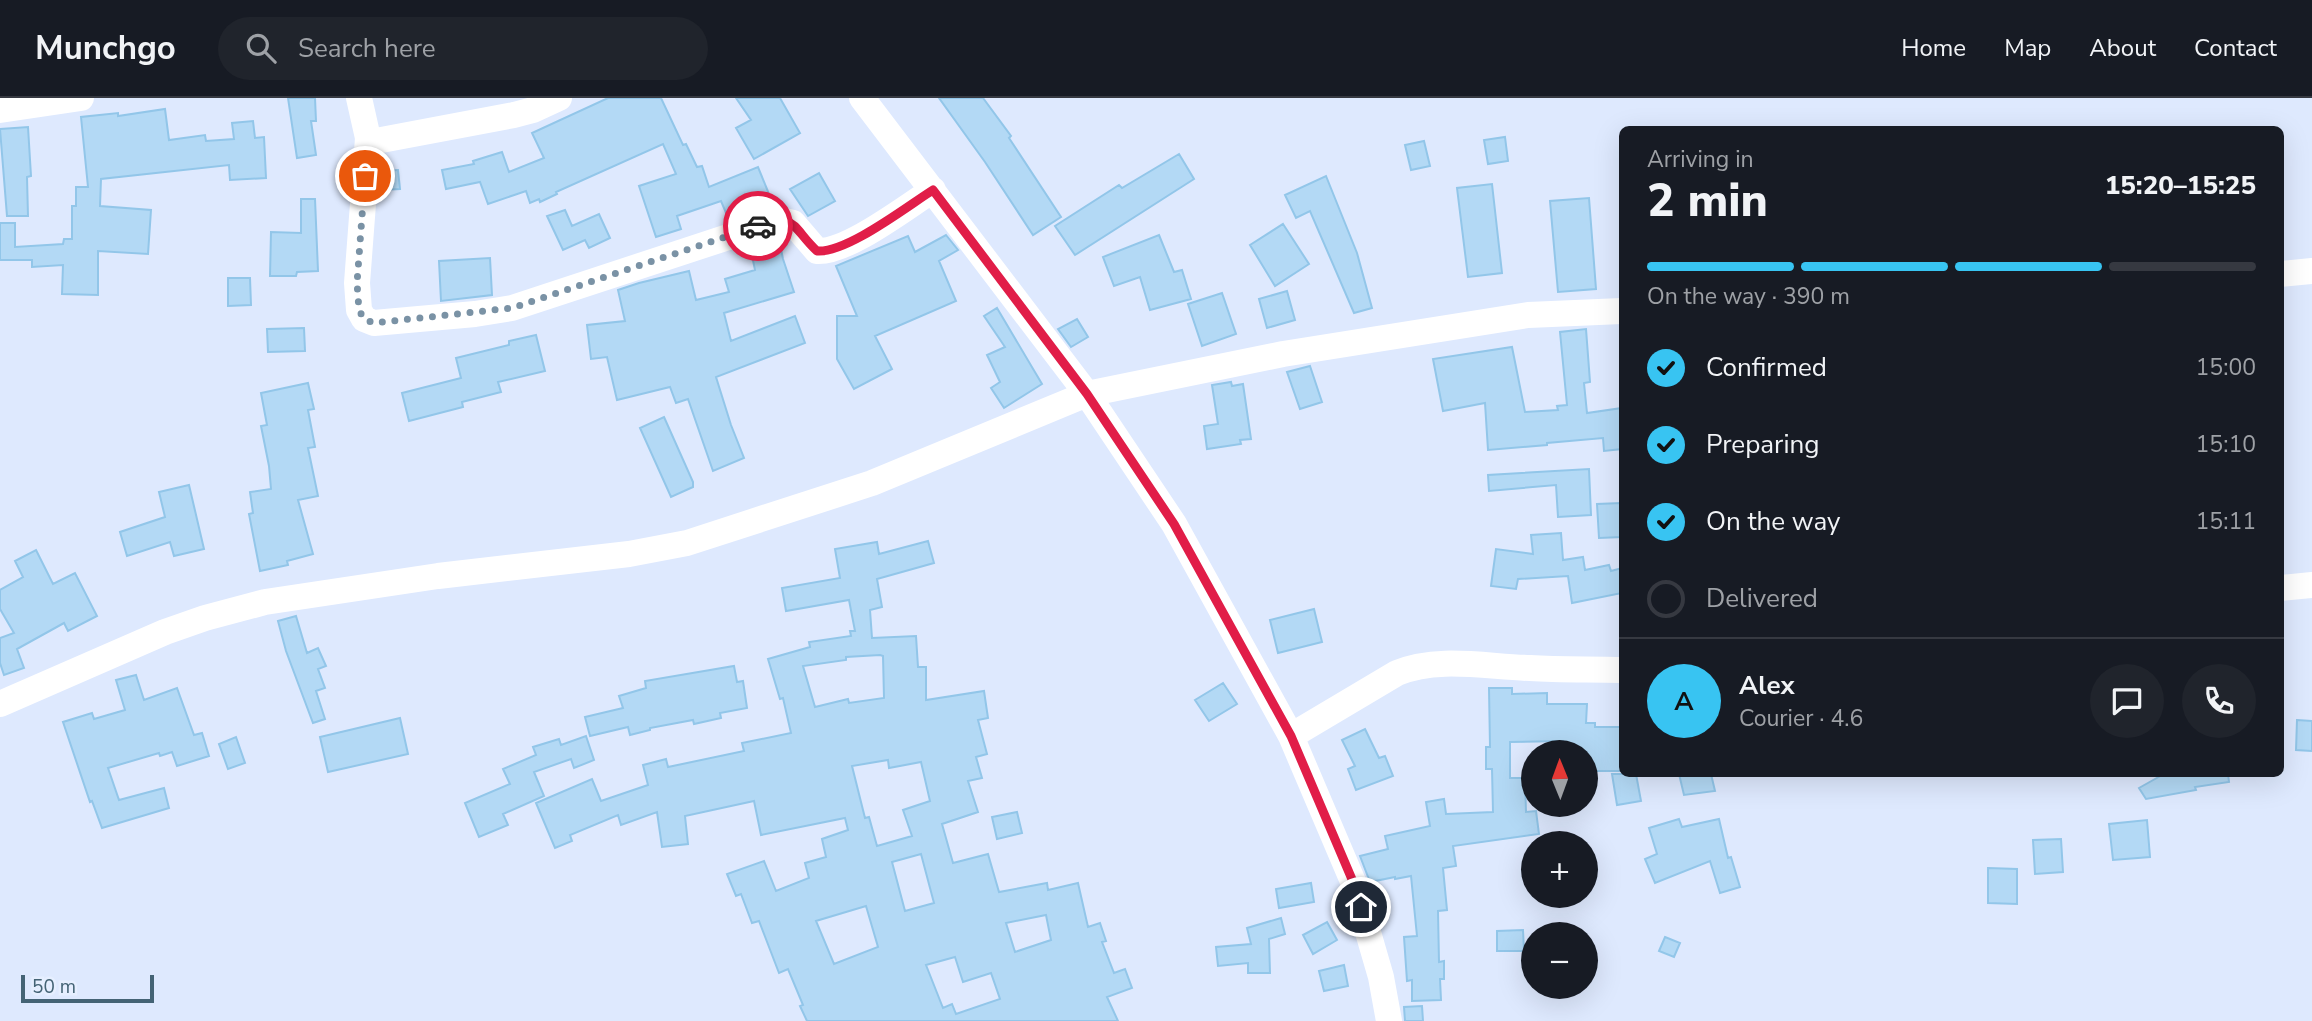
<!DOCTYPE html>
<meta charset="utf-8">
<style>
:root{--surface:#171b24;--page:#20242c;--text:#f1f3f6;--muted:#9ea1a6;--line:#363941;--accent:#38c4f2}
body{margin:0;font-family:"Nunito Sans",sans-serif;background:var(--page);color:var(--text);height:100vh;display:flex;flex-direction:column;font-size:26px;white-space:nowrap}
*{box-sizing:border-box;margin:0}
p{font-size:23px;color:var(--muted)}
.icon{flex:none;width:38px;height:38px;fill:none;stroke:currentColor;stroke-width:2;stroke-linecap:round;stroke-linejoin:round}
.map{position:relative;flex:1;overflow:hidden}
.side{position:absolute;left:1619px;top:28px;width:665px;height:651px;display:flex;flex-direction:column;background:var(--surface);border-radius:10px;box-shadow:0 7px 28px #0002}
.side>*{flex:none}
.needle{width:46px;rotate:359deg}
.buttons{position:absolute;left:1521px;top:642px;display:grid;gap:14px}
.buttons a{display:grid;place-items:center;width:77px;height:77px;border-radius:50%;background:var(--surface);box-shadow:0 7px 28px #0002;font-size:35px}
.scale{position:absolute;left:21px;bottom:18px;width:133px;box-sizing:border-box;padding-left:7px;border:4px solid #446375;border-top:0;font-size:19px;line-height:24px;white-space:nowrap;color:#446375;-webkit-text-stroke:5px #e6efff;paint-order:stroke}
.pin{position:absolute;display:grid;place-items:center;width:60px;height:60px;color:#fff;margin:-30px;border:4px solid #fff;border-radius:50%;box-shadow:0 2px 7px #0007}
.courier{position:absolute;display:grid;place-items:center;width:70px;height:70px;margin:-35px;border:5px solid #e11d48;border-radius:50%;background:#fff;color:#222;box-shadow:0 2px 9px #0007}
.head em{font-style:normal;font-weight:800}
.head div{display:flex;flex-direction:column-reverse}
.head{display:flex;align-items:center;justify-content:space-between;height:119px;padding:0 28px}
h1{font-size:46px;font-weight:800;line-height:52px}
.bar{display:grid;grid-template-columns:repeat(4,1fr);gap:10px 7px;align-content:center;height:84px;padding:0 28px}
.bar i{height:9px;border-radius:5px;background:var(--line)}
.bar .selected{background:var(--accent)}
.bar p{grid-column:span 4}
.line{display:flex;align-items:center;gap:18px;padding:0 28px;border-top:2px solid var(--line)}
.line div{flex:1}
.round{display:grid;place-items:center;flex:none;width:74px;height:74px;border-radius:37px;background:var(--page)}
ol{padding:0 28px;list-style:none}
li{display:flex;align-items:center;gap:21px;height:77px}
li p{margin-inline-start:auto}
li .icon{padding:7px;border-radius:50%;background:var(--accent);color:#111;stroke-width:4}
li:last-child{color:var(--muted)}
li i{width:38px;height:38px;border:4px solid var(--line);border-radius:50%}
header{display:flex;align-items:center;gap:42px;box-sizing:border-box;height:98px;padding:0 35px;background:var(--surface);border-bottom:2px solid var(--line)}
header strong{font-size:33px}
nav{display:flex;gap:38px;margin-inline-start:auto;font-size:24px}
.search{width:490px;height:63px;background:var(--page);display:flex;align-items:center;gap:18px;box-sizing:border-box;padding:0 24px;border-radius:38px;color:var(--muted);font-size:26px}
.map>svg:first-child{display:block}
.building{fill:#b3d9f5;stroke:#92c6e9;stroke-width:2;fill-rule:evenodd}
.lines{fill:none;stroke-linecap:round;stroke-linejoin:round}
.minor{stroke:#fff;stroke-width:26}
.done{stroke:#7a92a5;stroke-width:7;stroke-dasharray:0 12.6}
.route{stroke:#e11d48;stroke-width:9}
</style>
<header>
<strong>Munchgo</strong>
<div class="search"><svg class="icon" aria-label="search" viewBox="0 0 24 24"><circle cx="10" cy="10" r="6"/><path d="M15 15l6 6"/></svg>Search here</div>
<nav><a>Home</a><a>Map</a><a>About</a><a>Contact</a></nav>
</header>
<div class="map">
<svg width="2312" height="923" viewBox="0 0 2312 923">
<rect width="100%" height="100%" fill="#dee9fe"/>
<!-- building -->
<path class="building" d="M288 0H315L316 23H311L316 57 297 60Z
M608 0H661L683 47 686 46 697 69 702 68 709 89 758 69 769 96 746 105 750 115 729 122 721 103 677 118 681 131 656 139 639 88 676 76 663 46 556 94 557 96 540 104 539 101 530 105 526 93 488 106 480 84 446 91 442 72 474 66 473 63 502 54 509 74 544 60 532 35Z
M736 0H780L800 35 754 61 736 30 751 22Z
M939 0H983L1011 38 1009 40 1061 119 1033 137 985 64Z
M165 11 169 42 205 37 206 43 234 41 232 25 253 23 255 40 264 39 266 80 230 82 229 67 101 81 100 108 151 112 148 156 98 153V197L62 196 63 167 32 169V162H0V125H15V149L63 146 64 141H72V108H76V89H88L81 19 118 15V18Z
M28 29 31 78 27 79 28 118H7L0 31Z
M1505 39 1508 63 1488 66 1484 42Z
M1424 43 1430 68 1411 72 1405 47Z
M1179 56 1194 81 1075 157 1055 128 1119 87 1122 90Z
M398 72 400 91 380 92 381 73Z
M819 75 835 103 808 118 790 91Z
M1326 78 1357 155 1372 210 1354 215 1310 113 1296 120 1285 97Z
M1492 86 1502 175 1468 179 1457 90Z
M1589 100 1596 191 1558 194 1550 103Z
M301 101H315L318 173 297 174 296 178H270L271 134 301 135Z
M565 112 572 128 599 116 610 140 589 150 585 142 563 152 547 118Z
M1283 126 1309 166 1275 188 1250 147Z
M946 137 958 152 939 163 956 203 875 238 892 271 854 291 837 261V218H857L836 168 908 138 915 154Z
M1159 137 1174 174 1182 172 1191 201 1150 212 1140 179 1114 188 1103 159Z
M775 140 779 141 783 161 794 194 724 215 731 243 795 218 805 245 716 279 731 327 744 360 713 373 688 301 676 305 670 289 617 302 607 259 591 261 587 227 625 223 618 192 639 185 689 173 696 202 729 194 725 181 755 172 750 148Z
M490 160 492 197 441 203 439 163Z
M228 180H250L251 207 228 208Z
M1287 193 1295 222 1267 230 1259 201Z
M1222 195 1236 236 1202 248 1188 206Z
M997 210 1042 286 1004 310 991 290 1000 284 987 257 1005 249 984 218Z
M1077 221 1088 239 1071 249 1058 231Z
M304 230 305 253 268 254 267 231Z
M1586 231 1590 284 1584 285 1587 315 1622 310V351L1604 353 1603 340 1547 345V347L1488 352 1485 305 1443 313 1433 261 1512 249 1525 314 1558 312 1557 308 1567 307 1560 234Z
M536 237 545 273 498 284 501 294 462 304 463 309 409 323 402 295 461 280 456 260 509 247V243Z
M1310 268 1322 304 1300 311 1287 274Z
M1231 284 1232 288 1243 286 1251 341 1240 342 1241 346 1207 351 1204 328 1218 326 1212 287Z
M308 285 314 311 308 312 315 349 308 350 318 398 298 402 313 456 287 463 288 467 260 473 249 416 253 415 250 394 271 391 269 368 261 328 267 327 261 295Z
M664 319 693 384V389L671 399 640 330Z
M1589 371 1591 417 1558 419 1556 387 1489 393 1488 377Z
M189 387 204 451 174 458 170 444 127 458 120 434 165 419 159 394Z
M1621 405 1622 439 1599 440 1597 406Z
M1561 435 1563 462 1583 459 1585 472 1609 467 1611 473 1622 470V495L1572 505 1568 478 1518 481 1516 491 1491 488 1496 451 1533 456 1531 437Z
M928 443 934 465 877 481 882 509 870 512 872 540 916 538 918 569H926V602L984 593 988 620 978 622 987 656 976 659 982 680 968 683 978 714 942 726 953 765 988 756 999 794 1047 785 1048 792 1078 785 1088 829 1100 825 1106 843 1102 844 1114 875 1125 871 1132 890 1107 899 1118 923H807L800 908 803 907 788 871 779 875 759 823 752 825 741 796 736 798 727 776 764 763 776 793 809 780 805 765 826 759 822 741 848 732 845 720 761 737 754 703 685 718 688 746 662 749 657 714 621 727 618 717 570 737 572 743 555 750 536 705 592 681 601 703 648 687 643 667 666 661 668 669 744 653 742 645 791 635 783 600 780 601 768 561 810 549 809 544 851 538 850 533H855L849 502 786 513 782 490 840 480 835 451 877 444 879 456ZM880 557 883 558 884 600 849 605 848 601 815 609 803 568 846 562V559ZM888 662 889 670 921 664 930 703 903 712 912 738 877 748 869 719 865 720 852 668ZM921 756 934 805 905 813 892 764ZM866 808 878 849 834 866 816 823ZM1046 817 1051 842 1015 854 1006 825ZM955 859 963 884 991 875 1000 901 956 916 952 906 943 910 926 867Z
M36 452 53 486 75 475 97 518 68 533 64 525 17 551 24 570 4 577 0 565V540L14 535 0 511V492L23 479 15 463Z
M1314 511 1322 544 1278 555 1270 522Z
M296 518 307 555 318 550 326 568 318 571 325 590 316 593 325 621 313 625 286 553 278 523Z
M734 568 737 584 743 583 747 610 720 615 721 620 694 626 693 622 650 630V632L630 637 628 629 590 638 585 619 623 610 619 598 646 590 645 583Z
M136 577 144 602 177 590 194 637 202 635 209 658 177 668 172 654 160 658 159 655 108 670 119 702 164 690 169 710 102 730 92 703 90 704 63 624 92 615 94 621 125 612 116 582Z
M1223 585 1237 606 1209 623 1195 602Z
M1489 590H1512V596L1547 595V606H1587L1586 625H1595V629H1622V673H1586V654H1563V643L1510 644V680H1525L1526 714 1536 713 1539 736 1453 748 1456 768 1443 770 1447 812 1438 813 1439 864 1444 863V881H1440L1441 902 1412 903V882L1407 883 1404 839 1417 838 1411 778 1395 781V779L1370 784 1360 758 1388 751 1385 738 1430 728 1426 704 1444 701 1446 716 1493 714 1492 671H1486V649H1490Z
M400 620 408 656 328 674 320 639Z
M2297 622 2312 623V653L2296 652Z
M1365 631 1379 660 1385 658 1393 678 1356 692 1348 671 1355 668 1342 642Z
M586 638 594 662 574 670 571 661 534 674 544 698 503 716 508 727 479 739 465 705 510 686 503 671 536 657 533 649 559 641 561 647Z
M236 639 245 665 228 671 219 646Z
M1612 676H1636L1641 703 1617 707Z
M1679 676H1711L1715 693 1684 697Z
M2164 676H2228L2229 684 2195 689 2196 692 2146 701 2139 690Z
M1017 714 1022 735 997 741 992 719Z
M1679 721 1682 729 1719 721 1728 760 1731 759 1740 789 1720 795 1710 763 1655 785 1645 761 1657 756 1649 730Z
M2147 722 2150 759 2113 762 2109 726Z
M2061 741 2063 774 2035 776 2033 742Z
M1988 770 2017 771V806L1988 805Z
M1311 785 1314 804 1279 810 1276 791Z
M1281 820 1285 836 1269 841 1270 875H1248V865L1218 868 1216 849 1251 846 1247 830Z
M1327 824 1337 842 1313 856 1303 837Z
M1523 832 1524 853H1497V833Z
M1665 839 1680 845 1674 859 1659 853Z
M1344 867 1348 888 1324 893 1319 873Z
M1422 908 1423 923H1405L1404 909Z"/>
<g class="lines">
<!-- minor -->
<path class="minor" d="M359 0 368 40 376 43 514 17 533 12 559 0
M862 0 1087 296 1174 426 1291 638 1354 786 1381 879 1389 923
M0 12 81 0
M368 40 357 185 359 212 364 221 374 225 475 216 512 210 780 122 793 125 817 153C847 155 906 109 933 92
M2280 176 2312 173
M2280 490 2312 487
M0 606 165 534 205 520 265 504 438 478 629 456 687 445 872 385 1087 296 1283 256 1528 217 1622 213
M1291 638 1397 575C1438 558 1487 569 1530 570 1561 572 1592 571 1622 572"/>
</g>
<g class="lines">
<!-- done -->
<path class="done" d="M365 78 357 185 359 212 364 221 374 225 512 210 758 128"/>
<!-- route -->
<path class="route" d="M758 128C797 114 792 130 817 153 847 155 906 109 933 92L1087 296 1174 426 1291 638 1354 786 1361 809"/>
</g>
</svg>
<div class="buttons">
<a><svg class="needle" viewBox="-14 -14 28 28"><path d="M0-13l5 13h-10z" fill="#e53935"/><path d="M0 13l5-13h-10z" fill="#9ea1a6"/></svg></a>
<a>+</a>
<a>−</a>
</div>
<div class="scale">50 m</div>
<div class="pin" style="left:365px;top:78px;background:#ea580c"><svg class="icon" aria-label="bag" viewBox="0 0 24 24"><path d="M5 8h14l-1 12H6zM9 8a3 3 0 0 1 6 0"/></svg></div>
<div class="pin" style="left:1361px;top:809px;background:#1f2937"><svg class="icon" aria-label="home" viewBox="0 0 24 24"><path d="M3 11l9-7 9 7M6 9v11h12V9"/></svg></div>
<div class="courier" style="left:758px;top:128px"><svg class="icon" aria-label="car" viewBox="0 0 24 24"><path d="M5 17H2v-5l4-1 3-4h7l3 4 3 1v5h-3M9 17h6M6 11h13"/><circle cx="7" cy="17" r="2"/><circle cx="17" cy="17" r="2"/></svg></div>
<section class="side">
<div class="head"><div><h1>2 min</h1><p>Arriving in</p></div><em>15:20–15:25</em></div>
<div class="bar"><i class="selected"></i><i class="selected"></i><i class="selected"></i><i></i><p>On the way · 390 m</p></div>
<ol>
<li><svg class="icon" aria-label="check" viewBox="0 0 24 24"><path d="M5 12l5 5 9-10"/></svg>Confirmed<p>15:00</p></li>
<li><svg class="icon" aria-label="check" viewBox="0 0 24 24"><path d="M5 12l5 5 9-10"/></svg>Preparing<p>15:10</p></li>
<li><svg class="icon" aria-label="check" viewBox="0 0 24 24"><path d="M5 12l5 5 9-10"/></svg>On the way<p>15:11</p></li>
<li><i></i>Delivered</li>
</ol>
<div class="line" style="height:126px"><b class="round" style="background:var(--accent);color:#111">A</b><div><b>Alex</b><p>Courier · 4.6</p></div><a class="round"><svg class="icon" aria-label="chat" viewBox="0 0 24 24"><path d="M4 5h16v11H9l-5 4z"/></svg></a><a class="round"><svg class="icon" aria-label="phone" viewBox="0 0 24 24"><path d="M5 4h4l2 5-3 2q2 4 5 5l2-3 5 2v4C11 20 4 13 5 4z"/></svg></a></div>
</section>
</div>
